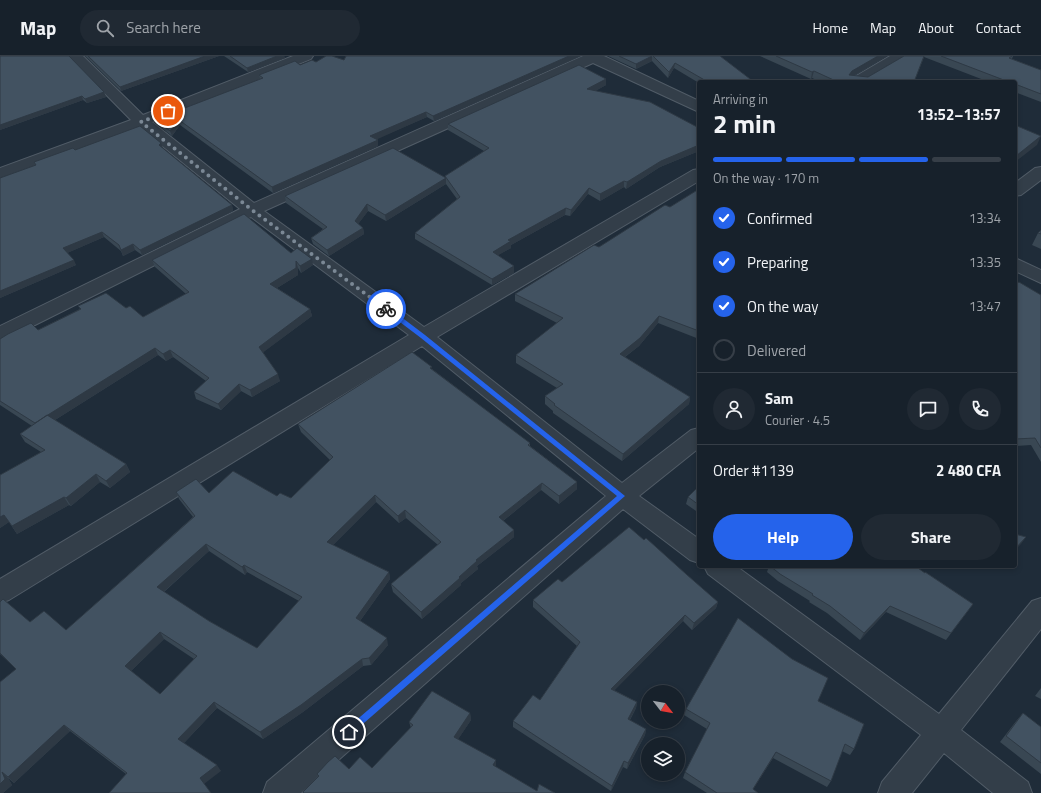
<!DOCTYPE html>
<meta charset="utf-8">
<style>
:root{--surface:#17212b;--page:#202933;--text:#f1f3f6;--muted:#9ea3a9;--line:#363e47;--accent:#2563eb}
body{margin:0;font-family:"Titillium Web",sans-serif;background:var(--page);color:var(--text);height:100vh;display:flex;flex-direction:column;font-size:15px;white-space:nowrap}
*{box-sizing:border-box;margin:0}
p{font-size:13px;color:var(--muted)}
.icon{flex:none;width:22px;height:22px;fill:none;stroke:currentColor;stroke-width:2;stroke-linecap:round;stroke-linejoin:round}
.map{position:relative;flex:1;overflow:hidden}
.sheet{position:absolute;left:697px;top:24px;width:320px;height:488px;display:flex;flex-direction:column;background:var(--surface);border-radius:4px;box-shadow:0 2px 6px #0003,0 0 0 1px var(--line)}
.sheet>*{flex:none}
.needle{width:26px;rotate:121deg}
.controls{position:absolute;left:641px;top:629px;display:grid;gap:8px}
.controls a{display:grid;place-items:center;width:44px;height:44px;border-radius:50%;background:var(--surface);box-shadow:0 2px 6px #0003,0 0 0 1px var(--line);font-size:20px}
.pin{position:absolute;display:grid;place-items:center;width:34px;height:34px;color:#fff;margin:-17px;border:2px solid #fff;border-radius:50%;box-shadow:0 1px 4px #0007}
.courier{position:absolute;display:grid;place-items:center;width:40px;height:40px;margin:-20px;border:3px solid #2563eb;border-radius:50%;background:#fff;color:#222;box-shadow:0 1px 5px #0007}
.summary em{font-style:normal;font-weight:700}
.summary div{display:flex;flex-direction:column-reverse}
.summary{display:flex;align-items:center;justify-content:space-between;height:68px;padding:0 16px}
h1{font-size:26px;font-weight:700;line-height:30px}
.bar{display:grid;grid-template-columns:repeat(4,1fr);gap:6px 4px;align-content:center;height:48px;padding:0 16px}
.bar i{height:5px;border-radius:3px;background:var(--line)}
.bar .on{background:var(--accent)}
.bar p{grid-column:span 4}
.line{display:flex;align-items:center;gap:10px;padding:0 16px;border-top:1px solid var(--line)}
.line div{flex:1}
.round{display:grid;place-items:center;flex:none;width:42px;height:42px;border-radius:21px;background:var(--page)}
ol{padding:0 16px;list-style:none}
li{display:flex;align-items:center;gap:12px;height:44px}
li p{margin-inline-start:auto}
li .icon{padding:4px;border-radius:50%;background:var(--accent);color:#fff;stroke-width:4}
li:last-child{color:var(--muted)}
li i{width:22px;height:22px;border:2px solid var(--line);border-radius:50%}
.button{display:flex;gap:8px;margin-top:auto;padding:8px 16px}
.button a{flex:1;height:46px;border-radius:24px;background:var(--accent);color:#fff;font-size:16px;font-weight:700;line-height:46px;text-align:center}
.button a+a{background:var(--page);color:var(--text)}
header{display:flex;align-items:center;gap:24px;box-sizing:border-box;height:56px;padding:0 20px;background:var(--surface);border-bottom:1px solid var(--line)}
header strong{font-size:19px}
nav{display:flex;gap:22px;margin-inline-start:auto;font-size:14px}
.search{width:280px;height:36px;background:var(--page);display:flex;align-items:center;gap:10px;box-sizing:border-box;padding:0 14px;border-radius:22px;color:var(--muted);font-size:15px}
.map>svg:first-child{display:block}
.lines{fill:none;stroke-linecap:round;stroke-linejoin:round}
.minor-casing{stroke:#515c67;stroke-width:2}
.minor{fill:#333e49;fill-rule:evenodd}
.wall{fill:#394753;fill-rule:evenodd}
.shaded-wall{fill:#2e3944}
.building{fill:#425261;stroke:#2e3944;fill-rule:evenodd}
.route{fill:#2563eb}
.done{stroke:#7b8895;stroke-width:4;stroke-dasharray:0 7.2}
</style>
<header>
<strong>Map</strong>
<div class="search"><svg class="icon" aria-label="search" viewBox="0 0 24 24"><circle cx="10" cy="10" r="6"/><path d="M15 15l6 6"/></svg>Search here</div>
<nav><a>Home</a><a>Map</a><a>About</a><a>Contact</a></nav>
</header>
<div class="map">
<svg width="1041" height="737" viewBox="0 0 1041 737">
<rect width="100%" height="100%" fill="#1f2c39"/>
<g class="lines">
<defs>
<path id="minor" d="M68 0H83L143 59 293 0H313L311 3 152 66 254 147 583 0H604L699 45V56L593 7 264 155 424 271 693 114 699 113V125L437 281 622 427 691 374 699 372V392L639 440 699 483V507L690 504 623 453 301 737H263L267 726 606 440 422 290 9 544 0 547V523L409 279 251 161 7 283 0 285V270L240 153 139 71 0 123V112L131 64Z
M890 0H907L905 3 866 26H849L851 23Z
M1041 111V124L1021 139 1015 140V127L1035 112Z
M1015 202 1041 214V227L1015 215Z
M704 510H736L939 658 1032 545 1041 542V573L961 674 1028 726 1032 737H993L944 697 912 737H878L882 726 921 679 708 518Z"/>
</defs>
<!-- minor casing -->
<use href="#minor" class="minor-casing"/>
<!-- minor -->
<use href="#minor" class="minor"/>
</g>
<!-- wall -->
<path class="wall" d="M0 0 104 36 106 41 87 47 83 44 0 74Z
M85 0H219L121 35Z
M224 0H284L285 2 248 16Z
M581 0 434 65 427 61 376 83 378 90 273 137 180 69 172 80 158 69 156 63 260 23 259 19 300 9 316 6 344 4Z
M608 0H720L754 26H699V27L674 12 668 22 652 5 636 13Z
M760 0H887L854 20 868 21 904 0H1013L1012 3 1041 14V46L1015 36V26H989L924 1 914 26H821L812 22 811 23Z
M606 23V29L595 35 699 72V95L660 111 626 133 624 131 600 145 588 138 570 160 565 159 511 189V192L498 199 514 217 492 229 415 183V177L457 143 446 128 386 165 368 155 358 168 363 172 364 178 329 200 313 188 311 182 323 173 286 147 285 140 445 121V120L484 95 448 74V68Z
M163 92 232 149 233 155 142 199 135 194 123 200 121 195 104 181 67 197 76 209 0 242V122L35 109 34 106 75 94Z
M699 133V283L658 267 639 290 625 301 690 341 689 348 622 405 553 357V355L545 348V340L557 332 516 307V299L557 267 515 245V238L670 151Z
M1041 174V193L1032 189 1038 177Z
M291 197 313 209 301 217 298 212V219L277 232 310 253 312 260 263 296 280 325 252 341 241 335 221 354 196 343 194 336 206 325 173 301 166 305 158 299 55 364 126 408 130 416 110 432 100 426 71 450 69 449 17 478 9 466 0 472V419L41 396 25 386 20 378 32 370 0 349V283L38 274 80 253 78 250 126 252 143 261 186 238 155 211 152 204Z
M1015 225 1041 239V406L1031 389 1015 390Z
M699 293V302L697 301Z
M432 313 530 387V390L577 426V433L559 448 541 434 503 465 514 474V481L477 510 478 513 461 527V529L422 563 393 536 391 528 438 489 406 462 399 467 376 446 333 489 389 516 390 523 360 565 388 589 371 609 363 610 303 656 263 683 217 652 184 687 221 715 126 718 70 675 14 727 8 722 12 729 3 737H0L16 613 0 598V546L30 566 66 574 193 461 179 443 176 436 277 440 291 442 330 404 301 376 298 368ZM209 495 245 519 247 516 299 545 257 592 209 565 164 536ZM164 583 194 603 160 638 131 615Z
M699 430V463L697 461 699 457 686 448 688 441Z
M644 484 718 546 716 552 692 574 683 565 614 634 637 646 636 652 630 664 646 673 645 679 627 713 623 711 611 735 513 671V665L540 644 577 590 533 551V544L562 526Z
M769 510H915L924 517 925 516 973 548 946 584 886 556 860 584 827 557 809 546 810 545 778 525 767 516Z
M1041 632V643L1035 640Z
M818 645 854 693 850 699 842 695 831 725 827 731 773 702 753 733 758 737H707L683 722 685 716 707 673 684 659 686 653Z
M470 657 471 664 458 683 496 710V711L537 735 555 737H304L303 736 318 720 317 718 349 713 372 712 411 672 409 666Z
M1023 657 1041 671V718L1000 686 1017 664Z"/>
<!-- shaded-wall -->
<path class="shaded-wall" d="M205 0H219L121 35 120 31Z
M277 0H284L285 2 248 16 247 12Z
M569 0H581L434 65 433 60Z
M652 0V5L636 13V8Z
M878 0H887L850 22 849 19 852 15Z
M675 7 674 12 668 22 669 16Z
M814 15 812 22 811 23 812 16Z
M606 23V29L587 40V33Z
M104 36 106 41 87 47 85 43Z
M82 40 83 44 0 74V69Z
M426 56 427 61 371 86 370 80Z
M179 64 180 69 172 80 170 75Z
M1041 80 1037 89 1015 106 1016 100Z
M378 84V90L273 137 272 131Z
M161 87 163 92 159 89Z
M699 89V95L660 111 626 133 627 126 661 105Z
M446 122V128L386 165 385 159Z
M624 125V131L600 145V138Z
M589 132 588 138 570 160 571 154Z
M367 148 368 155 356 171 355 165Z
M232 149 233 155 142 199 140 194Z
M566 152 565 159 511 189V192L493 202V196L508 184Z
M363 172 364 178 329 200 327 194Z
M102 176 104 181 65 198 63 192Z
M133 188 135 194 123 200 121 194Z
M312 203 313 209 301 217 300 210Z
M74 204 76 209 0 242V235Z
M296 205 298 212V219L272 235 270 228Z
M514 210V217L492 229V223Z
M310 253 312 260 261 298 259 291Z
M659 260 658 267 639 290 619 305 620 298Z
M155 292 158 299 39 374 35 367Z
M170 294 173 301 166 305 163 298Z
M278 318 280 325 252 341 250 334Z
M239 328 241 335 221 354 218 348Z
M690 341 689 348 622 405 623 398Z
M126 408 130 416 110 432 106 425Z
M96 418 100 426 71 450 66 442Z
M577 426V433L559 448V440Z
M542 427 541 434 499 468V461Z
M375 439 376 446 329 493 327 486Z
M64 441 69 449 17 478 12 470Z
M405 454 406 462 399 467 398 460Z
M4 459 9 466 0 472V461Z
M514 474V481L477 510 478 513 461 527V529L422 563 421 556 459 521 476 504Z
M1026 481 1021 488 1015 494V493Z
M206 488 209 495 161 538 157 531Z
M244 509 247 516 245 519 242 511Z
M389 516 390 523 357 569 356 562Z
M718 546 716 552 692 574 694 567Z
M890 550 886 556 860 584 864 577Z
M685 559 683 565 610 639 611 633Z
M160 576 164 583 129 617 125 610Z
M387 582 388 589 371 609 369 602Z
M362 603 363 610 303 656 263 683 260 676Z
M214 646 217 652 182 689 178 683Z
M637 646 636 652 627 669 628 663Z
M470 657 471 664 455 688 454 681Z
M64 669 70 675 14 727 8 721Z
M646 673 645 679 627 713 628 707Z
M776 696 773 702 751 737 753 733Z
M496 704V710L493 716V709Z
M624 705 623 711 611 735 612 730Z
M217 709 221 715 204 728 200 722Z
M2 716 8 722 12 729 3 737H0V728Z"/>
<!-- building -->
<path class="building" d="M0 0H69L104 36 85 43 82 40 0 69Z
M88 0H205L120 31Z
M230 0H277L247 12Z
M326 0H332L344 4 346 0H569L433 60 426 56 370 80 378 84 272 131 179 64 170 75 156 63 263 22 259 19 295 5 300 9 312 4 316 6Z
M619 0H652L636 8Z
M653 0H720L754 26H708L675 7 669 16Z
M776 0H878L852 15 849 19 868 21 904 0H924L914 26H838L814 15 812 16Z
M941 0H1012L1009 2 1041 14V38L1015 28V26H1009Z
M579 9 606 23 587 33 650 46 699 72V89L661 105 627 126 624 125 600 138 589 132 571 154 566 152 508 184 511 185 493 196 514 210 492 223 415 177 460 141 445 120 489 92 448 68Z
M1015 69 1041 80 1016 100H1015Z
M140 70 161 87 159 89 232 149 140 194 133 188 121 194 119 189 102 176 63 192 74 204 0 235V122L36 109 34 106 73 92 75 94Z
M393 92 446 122 385 159 367 148 355 165 363 172 327 194 311 182 327 171 285 140Z
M699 133V275L659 260 640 282 620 298 690 341 623 398 554 349 555 348 545 340 563 328 516 299 563 262 515 238 594 189 599 191 665 149 670 151Z
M244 158 291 197 297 192 312 203 300 210 296 205V212L270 228 310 253 259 291 278 318 250 334 239 328 218 348 194 336 209 322 170 294 163 298 155 292 35 367 0 345V283L8 278 31 267 38 274 81 253 78 250 106 237 126 252 130 250 143 261 189 236 152 204Z
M1041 174V178L1038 177Z
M1015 225 1017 227 1019 226 1041 239V392L1035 382 1015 383Z
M412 296 432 311 430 312 530 387 528 389 577 426 559 440 542 427 499 461 514 474 476 504 477 505 459 521 460 522 421 556 391 528 441 486 405 454 398 460 375 439 327 486 389 516 356 562 387 582 369 602 362 603 301 649 260 676 214 646 178 683 217 709 200 722 211 737H109L127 717 64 669 8 721 2 716 5 723 0 728V626L16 613 0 597V546L3 543 30 566 44 555 66 574 195 460 176 436 196 423 209 437 233 415 277 440 280 437 291 442 333 401 298 368ZM206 488 242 511 244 509 302 541 257 592 209 565 157 531ZM160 576 197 600 160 638 125 610Z
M47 359 126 408 106 425 96 418 66 442 64 441 12 470 4 459 0 461V419L45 394 20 378Z
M699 430V449L688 441Z
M629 471 644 484 646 482 686 518 718 546 694 567 685 559 611 633 637 646 628 663 646 673 628 707 624 705 612 730 513 665 533 639 540 644 580 586 533 544 558 523 562 526Z
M1015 478 1026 481 1015 493Z
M770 510H915L925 517V516L973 548 951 577 890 550 864 577 830 550 812 539 813 538 780 518Z
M738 562 792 603 828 622 818 645 864 668 854 693 845 688 831 725 776 696 753 733 758 737H717L685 716 710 667 686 653Z
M432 635 470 657 454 681 496 704 493 709 537 735 539 728 555 737H304L303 736 319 720 317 718 328 706 335 700 349 713 360 701 372 712 413 669 409 666Z
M1023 657 1041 671V707L1006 680Z"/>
<!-- route -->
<path class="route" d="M384 251H388L425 279 625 440 349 680 346 678 345 676 346 673 617 440 421 282 384 254Z"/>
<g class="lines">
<!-- done -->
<path class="done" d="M168 55 141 66 252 154 386 253"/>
</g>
</svg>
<div class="controls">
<a><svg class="needle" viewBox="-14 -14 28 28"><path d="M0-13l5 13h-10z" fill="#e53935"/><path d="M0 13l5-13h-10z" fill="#9ea3a9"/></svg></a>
<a><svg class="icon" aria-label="layers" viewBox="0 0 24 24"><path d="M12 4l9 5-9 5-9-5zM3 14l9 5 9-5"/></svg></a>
</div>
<div class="pin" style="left:168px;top:55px;background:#ea580c"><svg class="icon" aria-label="bag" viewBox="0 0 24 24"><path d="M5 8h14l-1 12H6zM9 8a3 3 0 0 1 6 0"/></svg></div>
<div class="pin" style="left:349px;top:676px;background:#1f2937"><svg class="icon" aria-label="home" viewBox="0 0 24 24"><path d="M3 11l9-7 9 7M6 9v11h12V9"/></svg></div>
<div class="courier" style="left:386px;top:253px"><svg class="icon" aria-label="bike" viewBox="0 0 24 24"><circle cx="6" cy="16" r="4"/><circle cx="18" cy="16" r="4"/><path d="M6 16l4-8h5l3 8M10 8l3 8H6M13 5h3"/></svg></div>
<section class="sheet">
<div class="summary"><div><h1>2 min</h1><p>Arriving in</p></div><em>13:52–13:57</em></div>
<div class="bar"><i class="on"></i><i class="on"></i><i class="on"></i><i></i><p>On the way · 170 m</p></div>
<ol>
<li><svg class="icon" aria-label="check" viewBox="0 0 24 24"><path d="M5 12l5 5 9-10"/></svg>Confirmed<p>13:34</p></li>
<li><svg class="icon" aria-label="check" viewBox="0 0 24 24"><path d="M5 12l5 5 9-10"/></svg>Preparing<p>13:35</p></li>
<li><svg class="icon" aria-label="check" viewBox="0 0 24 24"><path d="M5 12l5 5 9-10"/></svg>On the way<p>13:47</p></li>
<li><i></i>Delivered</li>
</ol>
<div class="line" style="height:72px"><a class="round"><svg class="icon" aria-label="person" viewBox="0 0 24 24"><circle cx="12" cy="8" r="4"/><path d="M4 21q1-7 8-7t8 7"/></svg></a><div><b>Sam</b><p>Courier · 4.5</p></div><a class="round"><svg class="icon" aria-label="chat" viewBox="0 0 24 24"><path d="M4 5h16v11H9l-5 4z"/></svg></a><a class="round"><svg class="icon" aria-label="phone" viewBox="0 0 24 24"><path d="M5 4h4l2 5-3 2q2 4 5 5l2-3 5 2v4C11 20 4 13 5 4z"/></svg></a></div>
<div class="line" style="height:52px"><div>Order #1139</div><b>2 480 CFA</b></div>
<div class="button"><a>Help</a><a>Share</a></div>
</section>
</div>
